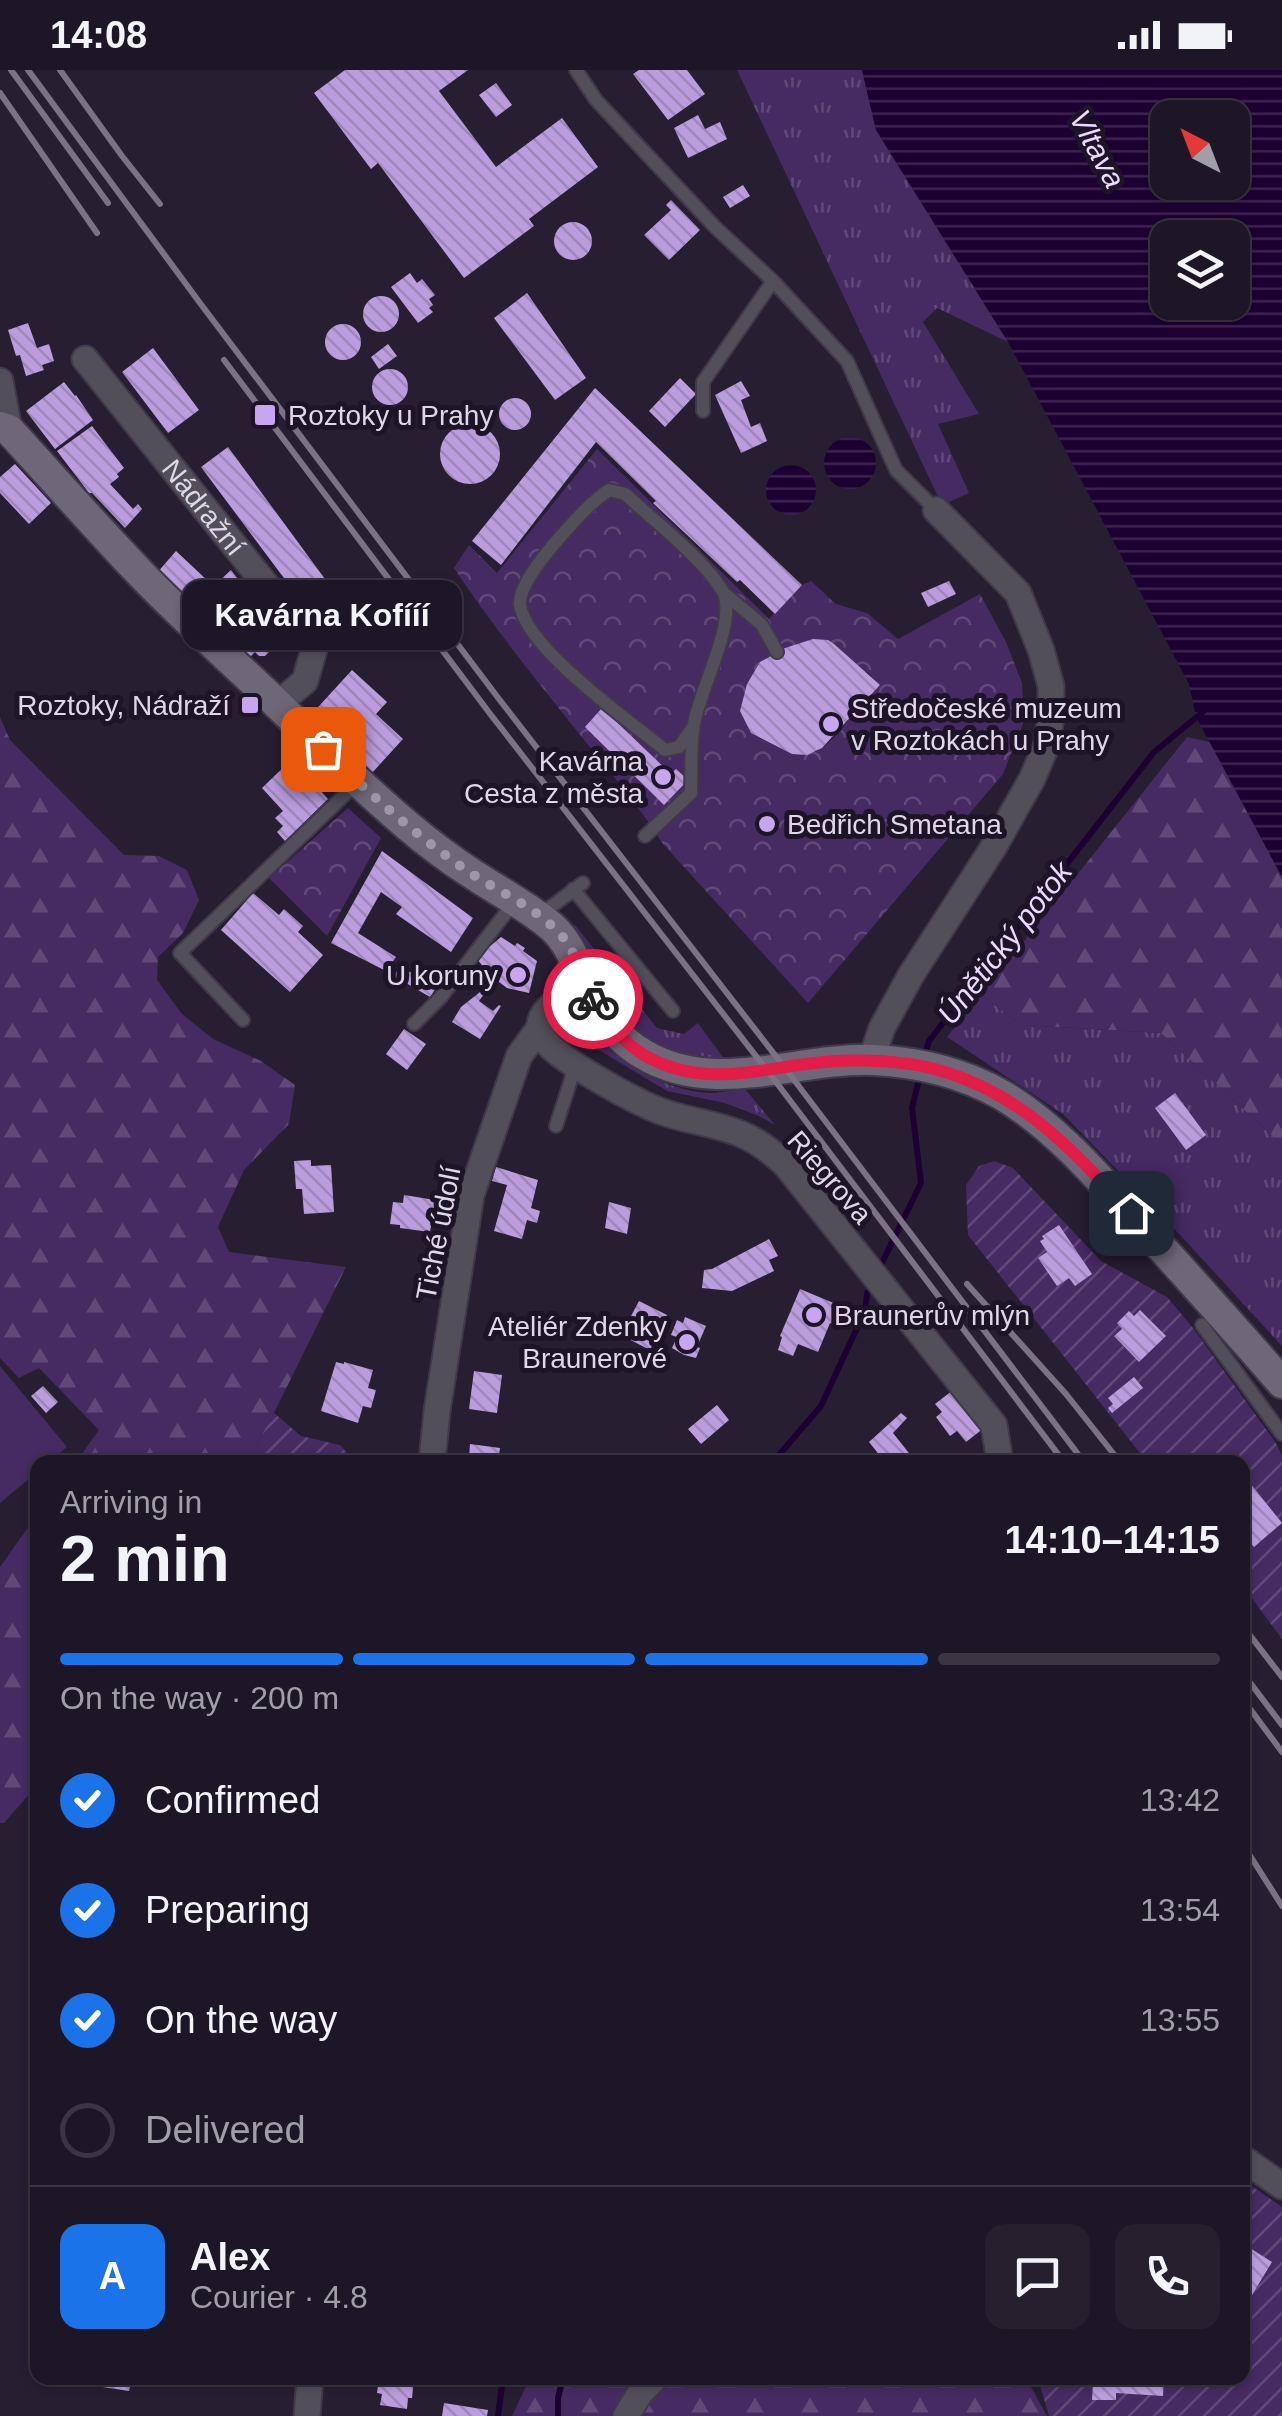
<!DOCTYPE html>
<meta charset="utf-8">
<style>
:root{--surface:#1d1626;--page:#251f2e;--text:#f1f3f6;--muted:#a09fa7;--line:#3b3543;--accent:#1a73e8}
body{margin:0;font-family:Arial,sans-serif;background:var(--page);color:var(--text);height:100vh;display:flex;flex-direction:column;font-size:38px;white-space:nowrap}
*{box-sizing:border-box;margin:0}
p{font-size:32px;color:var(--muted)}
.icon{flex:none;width:55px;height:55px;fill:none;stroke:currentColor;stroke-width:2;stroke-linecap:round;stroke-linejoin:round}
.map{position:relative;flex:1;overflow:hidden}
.details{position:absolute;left:30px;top:1385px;width:1220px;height:930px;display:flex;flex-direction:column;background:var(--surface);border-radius:20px;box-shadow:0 2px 8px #0004,0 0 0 2px var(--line)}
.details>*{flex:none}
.needle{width:65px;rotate:318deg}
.fabs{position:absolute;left:1150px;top:30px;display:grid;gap:20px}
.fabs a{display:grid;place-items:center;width:100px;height:100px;border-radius:20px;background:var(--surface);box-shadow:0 2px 8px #0004,0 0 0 2px var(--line);font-size:50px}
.pin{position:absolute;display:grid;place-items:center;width:85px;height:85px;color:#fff;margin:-42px;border-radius:20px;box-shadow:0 5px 15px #0006}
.courier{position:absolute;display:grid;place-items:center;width:100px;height:100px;margin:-50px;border:8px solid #e11d48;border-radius:50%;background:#fff;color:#222;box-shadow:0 2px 12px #0007}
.bubble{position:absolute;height:70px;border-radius:20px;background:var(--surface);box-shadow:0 2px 8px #0004,0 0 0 2px var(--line);font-size:32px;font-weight:700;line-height:70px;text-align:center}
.summary em{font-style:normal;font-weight:700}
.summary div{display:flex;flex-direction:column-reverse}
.summary{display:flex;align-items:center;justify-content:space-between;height:170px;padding:0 30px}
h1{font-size:65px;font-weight:700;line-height:75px}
.bar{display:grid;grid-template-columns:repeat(4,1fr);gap:15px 10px;align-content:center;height:120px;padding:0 30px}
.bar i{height:12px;border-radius:8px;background:var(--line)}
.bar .selected{background:var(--accent)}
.bar p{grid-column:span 4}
.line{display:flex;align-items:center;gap:25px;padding:0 30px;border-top:2px solid var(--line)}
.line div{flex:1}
.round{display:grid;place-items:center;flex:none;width:105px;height:105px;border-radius:20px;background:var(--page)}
ol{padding:0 30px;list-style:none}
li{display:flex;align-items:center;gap:30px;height:110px}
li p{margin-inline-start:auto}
li .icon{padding:10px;border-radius:50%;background:var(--accent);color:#fff;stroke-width:4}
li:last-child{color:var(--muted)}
li i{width:55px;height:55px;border:5px solid var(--line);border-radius:50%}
.status{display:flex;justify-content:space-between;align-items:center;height:70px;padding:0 50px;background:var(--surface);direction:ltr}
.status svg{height:28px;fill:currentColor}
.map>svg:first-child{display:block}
.grass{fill:url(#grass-tufts)}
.forest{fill:url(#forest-firs)}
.park{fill:url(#park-crowns);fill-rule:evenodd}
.garden{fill:url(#garden-furrows)}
.pitch{fill:#462a62}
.water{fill:url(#water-rules);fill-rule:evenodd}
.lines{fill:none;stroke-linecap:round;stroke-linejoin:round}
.stream{stroke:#1c0032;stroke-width:6}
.building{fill:url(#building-back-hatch)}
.lane-casing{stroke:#41384b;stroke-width:16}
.street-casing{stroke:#41384b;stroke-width:29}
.secondary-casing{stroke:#41384b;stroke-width:34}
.lane{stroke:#534f59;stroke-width:12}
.street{stroke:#534f59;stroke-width:25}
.secondary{stroke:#6e6778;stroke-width:30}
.rail{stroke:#7b7385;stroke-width:6}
.done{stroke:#9e97a8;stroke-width:10;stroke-dasharray:0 18}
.route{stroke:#e11d48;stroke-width:12}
.poi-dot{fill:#c8a6ef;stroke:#1e1428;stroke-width:4}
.labels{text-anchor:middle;stroke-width:10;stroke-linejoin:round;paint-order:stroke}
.poi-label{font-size:28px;fill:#ded8e7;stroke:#1e1428;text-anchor:start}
.street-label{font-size:28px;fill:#ded8e7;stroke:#1e1428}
.water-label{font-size:30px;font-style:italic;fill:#eadafe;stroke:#1e1428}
</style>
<div class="status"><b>14:08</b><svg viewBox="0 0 49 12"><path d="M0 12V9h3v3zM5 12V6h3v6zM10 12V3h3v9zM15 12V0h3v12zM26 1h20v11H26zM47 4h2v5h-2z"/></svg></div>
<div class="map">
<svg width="1282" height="2346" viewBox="0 0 1282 2346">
<defs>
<pattern id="grass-tufts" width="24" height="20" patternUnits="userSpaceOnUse" patternTransform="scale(2.5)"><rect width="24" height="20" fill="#462a62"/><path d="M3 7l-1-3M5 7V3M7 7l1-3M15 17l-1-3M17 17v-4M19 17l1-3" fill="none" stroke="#604878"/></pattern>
<pattern id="forest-firs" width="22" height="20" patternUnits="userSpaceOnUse" patternTransform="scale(2.5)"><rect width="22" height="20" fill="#462a62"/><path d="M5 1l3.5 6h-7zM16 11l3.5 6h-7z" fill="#604878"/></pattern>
<pattern id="park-crowns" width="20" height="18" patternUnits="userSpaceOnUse" patternTransform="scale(2.5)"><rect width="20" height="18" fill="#462a62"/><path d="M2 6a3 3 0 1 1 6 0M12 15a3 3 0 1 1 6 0" fill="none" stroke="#604878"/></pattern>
<pattern id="garden-furrows" width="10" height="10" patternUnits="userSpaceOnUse" patternTransform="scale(2.5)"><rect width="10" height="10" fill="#462a62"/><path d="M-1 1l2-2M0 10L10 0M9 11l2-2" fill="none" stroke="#604878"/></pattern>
<pattern id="water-rules" width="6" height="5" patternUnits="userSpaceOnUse" patternTransform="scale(2.5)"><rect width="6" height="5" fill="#1c0032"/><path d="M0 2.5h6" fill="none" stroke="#3d2450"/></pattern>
<pattern id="building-back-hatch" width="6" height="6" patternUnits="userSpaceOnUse" patternTransform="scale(2.5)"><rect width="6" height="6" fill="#bb9dde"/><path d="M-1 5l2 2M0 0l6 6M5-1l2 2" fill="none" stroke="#9d86b8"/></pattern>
</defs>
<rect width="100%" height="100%" fill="#271e32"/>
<!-- grass -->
<path class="grass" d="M737 0H862L876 60 1008 272 937 238 923 252 979 344 938 354 969 423 942 435Z
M575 855 657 958 684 964 698 953 727 993C714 992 700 992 688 989 620 972 601 914 571 859Z
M981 925 1022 955 1161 963 1282 1075V1276L1182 1167 1063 1044 947 967Z
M568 942C596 950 596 962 615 981 640 1005 678 1023 714 1023 724 1022 735 1020 745 1019L775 1055 759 1046 725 1033 667 1021 589 974Z"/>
<!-- forest -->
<path class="forest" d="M0 647 10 670 124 785 159 786 187 800 199 830 183 863 158 887 157 910 182 944 213 969 261 991 295 1015 289 1054 244 1100 218 1157 229 1182 346 1197 274 1343 247 1392H76L99 1360 39 1298 19 1308 0 1288Z
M1187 667 1210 672 1282 807V1075L1161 963 1022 955 981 925Z
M37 1445V1715L4 1753H0V1497Z
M530 2308H633L637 2313 670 2314 677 2308H1026L1047 2346H512Z"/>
<!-- park -->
<path class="park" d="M597 379 769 549 802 515 811 511 836 534 867 543 898 569 980 524 1006 572 1022 613 1024 651 1003 704 808 933 663 774C641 739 615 708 589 676 543 618 495 560 454 498L469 475 497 503ZM785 578 867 602 880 615C871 626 862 633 854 643 832 670 816 697 778 677 753 664 753 668 740 641L760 592Z
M348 738 381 768 327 866 269 808Z"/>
<!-- garden -->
<path class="garden" d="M994 1091 1013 1098 1101 1191 1167 1227 1193 1258 1276 1373 1282 1386V1569L1243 1516 1242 1392H1147L968 1165 966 1115 979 1096Z
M274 1343 301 1366 340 1375 355 1392H247Z
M1243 2110 1282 2137V2346H1049L1038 2308H1242Z"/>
<!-- pitch -->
<path class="pitch" d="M0 1296 67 1377 49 1392H38L37 1402 0 1433Z"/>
<!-- water -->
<path class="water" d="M862 0H1282V807L1196 647 1189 614 1008 272 876 60ZM1168 48H1232V112H1168ZM1168 168H1232V232H1168Z
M824 393a26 26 0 1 1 52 0a26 26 0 1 1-52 0Z
M766 420a25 25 0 1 1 50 0a25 25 0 1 1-50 0Z"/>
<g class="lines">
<!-- stream -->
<path class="stream" d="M924 988 929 971 1154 682 1203 642
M878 1201 921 1113 912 1038 920 1005
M773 1392 821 1336 865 1241 867 1224 873 1213
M498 2346 503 2308
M558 2346V2328L563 2308"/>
</g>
<!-- building -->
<path class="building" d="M345 0H468L439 21 496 97 562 48 598 97 529 149 534 156 464 208 378 93 371 99 314 23Z
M639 0H687L705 24 668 50 633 4Z
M496 13 512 35 496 47 479 25Z
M698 45 705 59 720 52 727 69 688 88 674 58Z
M743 115 750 126 730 138 723 127Z
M671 130 700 160 669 190 644 165 671 140 666 135Z
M554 171a19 19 0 1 1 38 0a19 19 0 1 1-38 0Z
M410 203 417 213 422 209 435 225 429 229 433 235 429 238 433 242 418 253 391 217Z
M527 223 586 308 555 330 494 248Z
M363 244a18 18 0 1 1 36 0a18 18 0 1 1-36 0Z
M28 253 37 278 49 274 54 291 42 295 44 300 26 306 20 285 16 286 8 260Z
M325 272a18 18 0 1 1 36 0a18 18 0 1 1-36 0Z
M388 274 397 286 379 299 371 287Z
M153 278 199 340 168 363 122 302Z
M372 317a18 18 0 1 1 36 0a18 18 0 1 1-36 0Z
M680 308 696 324 665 357 649 341Z
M741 311 750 326 741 330 751 357 760 353 767 371 741 383 715 325Z
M64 312 75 326 76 325 93 350 55 379 26 341Z
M595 318 802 515 775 544 740 510 737 512 653 433 656 431 596 372 501 495 472 471Z
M499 344a16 16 0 1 1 32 0a16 16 0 1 1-32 0Z
M440 384a30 30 0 1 1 60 0a30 30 0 1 1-60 0Z
M92 356 124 398 117 404 119 407 110 414 133 439 138 434 142 439 125 458 92 423H89L57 381Z
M228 377 347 539 322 559 201 397Z
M15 394 51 433 29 454 0 423V407Z
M176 481 209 512 188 534 156 504Z
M231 500 250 525 232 542 238 548 236 551 243 558 255 541 267 552 260 560 270 569 266 573 269 577V582L265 586H259L255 582 249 588 196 533Z
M949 511 956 524 928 537 921 523Z
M813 569 828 570 834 574 880 615 822 678 807 685 792 684 751 663 740 641 747 614 760 592 785 578Z
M352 600 387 632 376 644 403 669 371 704 309 647Z
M602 638 671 704 676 699 688 710 664 735 585 657Z
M291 690 328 729 285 771 277 762 283 756 275 748 283 741 262 718Z
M382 781 473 848 451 882 396 844 402 837 381 822 358 863 396 887 386 901 331 873Z
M253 823 279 845 284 839 303 856 298 862 323 885 290 922 221 860Z
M501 867 515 876 517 873 525 878 523 881 537 891 529 923 507 918 495 909 479 931 493 941 499 935 501 936 480 969 452 952 461 937 489 915 492 907 476 888Z
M400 896 436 918 430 927 394 906Z
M404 959 426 974 407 1000 386 984Z
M1175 1023 1206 1065 1186 1080 1155 1038Z
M311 1090V1096L331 1095 334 1142 304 1144 302 1119H296L294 1091Z
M496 1097 538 1110 531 1138 540 1141 537 1153 527 1150 522 1169 494 1161 507 1115 492 1111Z
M404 1125 435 1130 430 1162 400 1158V1155L390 1154 393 1132 403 1133Z
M609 1132 631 1138 627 1164 605 1158Z
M1059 1155 1092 1204 1075 1216 1069 1208 1057 1216 1038 1188 1047 1182 1040 1171 1044 1169 1042 1166Z
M769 1169 778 1186 769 1190 774 1201 732 1221 702 1218 704 1200 712 1199Z
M800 1219 843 1237 836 1255 830 1253 818 1282 798 1274 793 1286 778 1280 782 1267 780 1266Z
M639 1231 667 1245 650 1280 621 1265Z
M1140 1240 1166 1266 1139 1292 1114 1266 1122 1259 1117 1253 1129 1241 1134 1246Z
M685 1247 706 1256 697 1277 700 1278 696 1288 684 1285 672 1278 677 1267 671 1265 677 1250 683 1253Z
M336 1292 344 1294V1292L373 1300 368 1318 376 1320 371 1338 363 1336 358 1353 321 1341Z
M474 1301 502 1305 497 1343 469 1339Z
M1134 1307 1143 1318 1112 1343 1108 1338 1113 1334 1108 1328Z
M43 1316 58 1332 46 1343 31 1326Z
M953 1320 984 1358 966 1372 957 1361 950 1366 936 1347 942 1342 935 1334Z
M717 1335 729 1350 701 1374 688 1359Z
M901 1343 907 1348 893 1363 916 1392H885L869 1372Z
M470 1374 500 1378 498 1392H460L461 1387H469Z
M1242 1403 1282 1453 1254 1477 1242 1463Z
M1242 2173 1272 2192 1252 2225 1242 2219Z
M73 2308H132L129 2321 96 2316Z
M379 2308H414L412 2328H408L407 2339 380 2335 382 2324 377 2323Z
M1062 2308H1164L1163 2326 1116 2323V2330H1092L1093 2313 1072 2312 1062 2310Z
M444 2333 488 2340 487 2346H442Z"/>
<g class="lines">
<defs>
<path id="lane" d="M576 0 596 30 715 157 773 211 847 291 896 400 936 440
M703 341V312L773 211
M725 524 762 555 777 582
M645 766 691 723C692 701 690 676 694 654 699 621 738 550 723 522 706 491 652 449 625 424L609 420C587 435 572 454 554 474 543 487 519 517 520 534 524 577 631 652 665 680L679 677 693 657
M573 819 673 941
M540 845 583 813
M243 950 180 883 358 712
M414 954 441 927 515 831
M556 1056 576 994
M1202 1255 1282 1364"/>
<g id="street">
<path id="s1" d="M85 289 315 576 305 611 277 635"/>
<path d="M0 311 9 360"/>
<path d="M585 913C572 922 543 935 540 953 539 961 543 968 548 974 567 994 634 1031 660 1041 686 1051 715 1053 741 1064 758 1071 772 1082 785 1094L994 1355 1000 1392"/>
<path d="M871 990 882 958 911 905 993 778 1032 709 1047 674 1051 646V616L1041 580 1018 523 936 440"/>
<path d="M432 1392 437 1341 471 1125 519 986 540 957"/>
<path d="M1242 2088 1282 2116"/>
<path d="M307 2346 310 2308"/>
<path d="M626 2346 640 2323 655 2308"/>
</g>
<path id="secondary" d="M0 357 9 360C53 408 95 456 140 503 182 547 229 588 273 630 317 673 361 716 408 756 427 772 448 788 468 801 496 820 526 835 552 857 569 872 576 894 586 914 598 941 617 969 643 984 715 1027 796 987 873 990 917 992 963 1003 1002 1025 1057 1058 1100 1109 1142 1156 1189 1208 1236 1260 1282 1313"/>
</defs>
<!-- lane casing -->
<use href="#lane" class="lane-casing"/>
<!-- street casing -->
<use href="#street" class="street-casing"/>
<!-- secondary casing -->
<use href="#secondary" class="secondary-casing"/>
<!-- lane -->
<use href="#lane" class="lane"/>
<!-- street -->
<use href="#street" class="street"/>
<!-- secondary -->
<use href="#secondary" class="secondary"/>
<!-- rail -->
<path class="rail" d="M11 0 108 133
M28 0 200 233 499 629 785 998 1084 1392
M60 0 122 86 160 134
M0 23 97 163
M224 290 491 645 773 1008 1064 1392
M967 1214 1066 1324 1120 1392
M1242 1555 1282 1607
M1242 1602 1282 1655
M1242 1628 1282 1682
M1242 1773 1282 1836"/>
</g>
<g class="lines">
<!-- done -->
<path class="done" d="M323 679C368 722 414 764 466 800 497 821 536 837 562 866 576 883 583 909 593 929"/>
<!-- route -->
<path class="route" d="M593 929C607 950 622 972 644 985 705 1020 759 998 823 992 863 989 906 990 945 1002 1026 1027 1075 1083 1131 1143"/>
</g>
<!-- markers -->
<g class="poi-dot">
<rect x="253" y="333" width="24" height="24" rx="5"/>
<rect x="240" y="625" width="20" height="20" rx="5"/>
<circle cx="831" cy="654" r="10"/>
<circle cx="663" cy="707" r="10"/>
<circle cx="767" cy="754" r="10"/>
<circle cx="518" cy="905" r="10"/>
<circle cx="814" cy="1245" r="10"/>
<circle cx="687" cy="1272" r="10"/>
</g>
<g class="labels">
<!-- poi labels -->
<g class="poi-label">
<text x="288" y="355">Roztoky u Prahy</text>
<text x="230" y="645" text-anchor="end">Roztoky, Nádraží</text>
<text x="851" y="648">Středočeské muzeum<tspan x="851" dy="32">v Roztokách u Prahy</tspan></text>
<text x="643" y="701" text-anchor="end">Kavárna<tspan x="643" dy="32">Cesta z města</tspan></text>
<text x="787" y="764">Bedřich Smetana</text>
<text x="498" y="915" text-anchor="end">U koruny</text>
<text x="834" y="1255">Braunerův mlýn</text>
<text x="667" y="1266" text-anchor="end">Ateliér Zdenky<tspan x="667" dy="32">Braunerové</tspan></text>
</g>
<!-- street labels -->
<g class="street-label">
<text dy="10" stroke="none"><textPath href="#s1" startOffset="190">Nádražní</textPath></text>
<text transform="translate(830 1107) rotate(49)" y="10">Riegrova</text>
<text transform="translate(438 1163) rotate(-79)" y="10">Tiché údolí</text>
</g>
<!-- water labels -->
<g class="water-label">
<text transform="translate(1097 79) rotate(62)" y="10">Vltava</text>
<text transform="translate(1005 873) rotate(-52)" y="10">Únětický potok</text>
</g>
</g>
</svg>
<div class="fabs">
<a><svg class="needle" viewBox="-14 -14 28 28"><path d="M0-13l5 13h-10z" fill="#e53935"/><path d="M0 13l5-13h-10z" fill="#a09fa7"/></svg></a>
<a><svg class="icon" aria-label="layers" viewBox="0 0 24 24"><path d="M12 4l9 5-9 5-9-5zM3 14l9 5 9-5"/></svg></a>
</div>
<div class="pin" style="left:323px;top:679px;background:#ea580c"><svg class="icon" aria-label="bag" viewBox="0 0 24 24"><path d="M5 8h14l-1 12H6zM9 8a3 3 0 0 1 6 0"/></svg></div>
<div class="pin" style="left:1131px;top:1143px;background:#1f2937"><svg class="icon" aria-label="home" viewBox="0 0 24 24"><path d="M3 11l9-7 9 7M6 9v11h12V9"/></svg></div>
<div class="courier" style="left:593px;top:929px"><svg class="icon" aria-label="bike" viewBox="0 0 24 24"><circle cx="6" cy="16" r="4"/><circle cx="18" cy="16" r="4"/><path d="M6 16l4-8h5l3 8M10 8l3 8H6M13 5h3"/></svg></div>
<div class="bubble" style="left:182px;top:510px;width:280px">Kavárna Kofííí</div>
<section class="details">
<div class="summary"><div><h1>2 min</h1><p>Arriving in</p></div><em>14:10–14:15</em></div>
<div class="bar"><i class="selected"></i><i class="selected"></i><i class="selected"></i><i></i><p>On the way · 200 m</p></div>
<ol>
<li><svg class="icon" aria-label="check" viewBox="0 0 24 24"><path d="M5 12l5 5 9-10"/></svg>Confirmed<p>13:42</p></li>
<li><svg class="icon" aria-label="check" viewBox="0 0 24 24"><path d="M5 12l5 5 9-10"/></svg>Preparing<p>13:54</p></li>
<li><svg class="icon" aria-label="check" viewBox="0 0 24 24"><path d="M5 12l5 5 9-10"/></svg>On the way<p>13:55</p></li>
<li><i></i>Delivered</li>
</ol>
<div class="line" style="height:180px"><b class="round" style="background:var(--accent);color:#fff">A</b><div><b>Alex</b><p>Courier · 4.8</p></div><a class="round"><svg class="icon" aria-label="chat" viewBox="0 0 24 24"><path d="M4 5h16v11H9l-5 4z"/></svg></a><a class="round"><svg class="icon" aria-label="phone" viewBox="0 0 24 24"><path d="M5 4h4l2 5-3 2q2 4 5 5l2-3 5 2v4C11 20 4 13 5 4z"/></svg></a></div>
</section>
</div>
